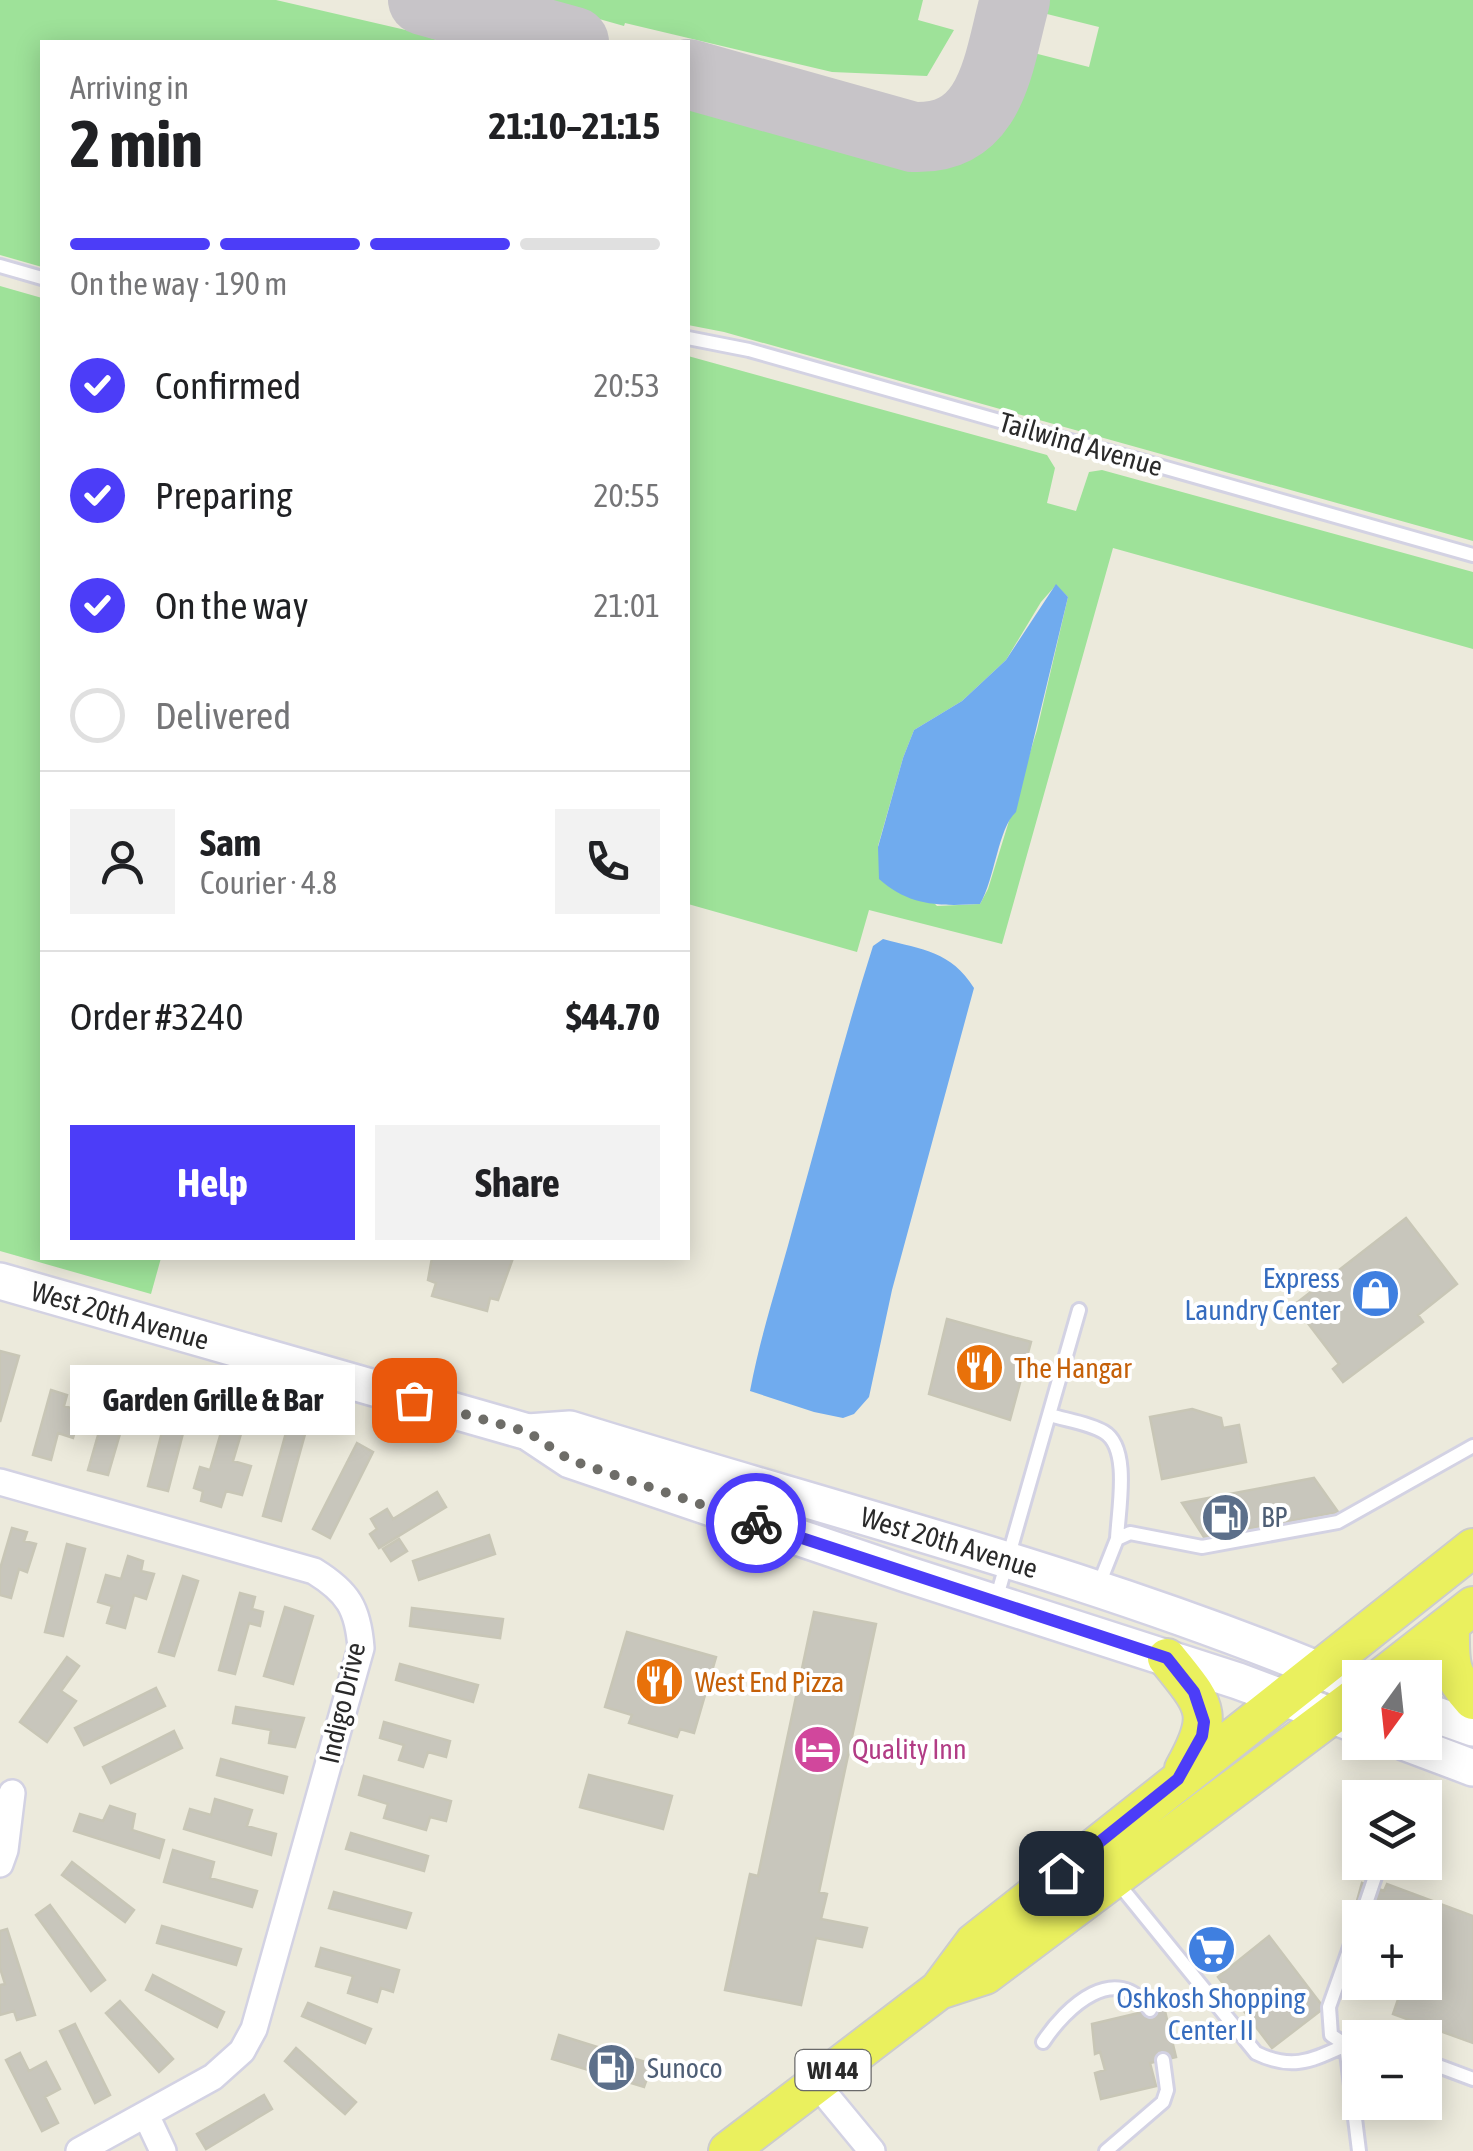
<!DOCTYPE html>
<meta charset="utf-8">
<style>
:root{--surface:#fff;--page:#f2f2f2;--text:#202124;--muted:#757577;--line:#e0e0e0;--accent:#4c3df8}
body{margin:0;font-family:"Asap Condensed",sans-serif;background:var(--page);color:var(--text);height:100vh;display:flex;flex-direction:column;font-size:38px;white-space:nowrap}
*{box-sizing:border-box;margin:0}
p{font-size:32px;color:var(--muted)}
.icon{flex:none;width:55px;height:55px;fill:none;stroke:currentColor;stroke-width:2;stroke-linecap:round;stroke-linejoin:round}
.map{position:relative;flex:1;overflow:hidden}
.details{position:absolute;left:40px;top:40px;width:650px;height:1220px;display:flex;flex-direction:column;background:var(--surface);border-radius:0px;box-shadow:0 5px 25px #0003}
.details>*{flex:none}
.needle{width:65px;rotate:195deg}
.buttons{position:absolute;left:1342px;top:1660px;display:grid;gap:20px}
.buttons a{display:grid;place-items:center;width:100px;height:100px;border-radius:0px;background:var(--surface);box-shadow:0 5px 25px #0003;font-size:50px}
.pin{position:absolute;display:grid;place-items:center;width:85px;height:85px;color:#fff;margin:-42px;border-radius:20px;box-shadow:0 5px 15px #0006}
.courier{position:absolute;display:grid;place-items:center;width:100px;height:100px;margin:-50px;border:8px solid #4c3df8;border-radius:50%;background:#fff;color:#222;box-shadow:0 2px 12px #0007}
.bubble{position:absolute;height:70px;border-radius:0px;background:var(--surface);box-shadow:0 5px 25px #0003;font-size:32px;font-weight:700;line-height:70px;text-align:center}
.overview em{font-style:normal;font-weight:700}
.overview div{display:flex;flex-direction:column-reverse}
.overview{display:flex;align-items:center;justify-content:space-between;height:170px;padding:0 30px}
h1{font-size:65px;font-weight:700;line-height:75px}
.bar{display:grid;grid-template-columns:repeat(4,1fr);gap:15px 10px;align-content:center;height:120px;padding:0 30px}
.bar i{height:12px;border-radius:8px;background:var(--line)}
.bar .active{background:var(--accent)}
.bar p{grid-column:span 4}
.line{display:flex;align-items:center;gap:25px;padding:0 30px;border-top:2px solid var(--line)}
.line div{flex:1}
.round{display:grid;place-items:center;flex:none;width:105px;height:105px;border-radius:0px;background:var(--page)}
ol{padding:0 30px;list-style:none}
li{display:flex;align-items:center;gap:30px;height:110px}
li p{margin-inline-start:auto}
li .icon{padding:10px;border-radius:50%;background:var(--accent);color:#fff;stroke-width:4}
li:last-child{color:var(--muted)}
li i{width:55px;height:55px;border:5px solid var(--line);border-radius:50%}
.action{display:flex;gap:20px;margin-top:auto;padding:20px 30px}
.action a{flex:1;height:115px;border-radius:0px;background:var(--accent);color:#fff;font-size:40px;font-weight:700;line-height:115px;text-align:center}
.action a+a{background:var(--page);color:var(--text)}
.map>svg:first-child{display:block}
.green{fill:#9ee299;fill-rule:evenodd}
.water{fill:#70abee}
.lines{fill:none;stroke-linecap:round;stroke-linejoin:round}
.taxiway{stroke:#c7c4c8;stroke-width:70}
.building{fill:#c8c6bc;stroke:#c8c6b6;stroke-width:2.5}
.lane-casing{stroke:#d3d2e3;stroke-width:18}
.street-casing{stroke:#d3d2e3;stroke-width:30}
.secondary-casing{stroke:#d3d2e3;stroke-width:40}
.primary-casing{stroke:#ccc;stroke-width:42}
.lane{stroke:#fff;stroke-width:12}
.street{stroke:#fff;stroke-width:25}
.secondary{stroke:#fff;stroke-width:35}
.primary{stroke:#eaf05e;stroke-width:38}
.done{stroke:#6e6d68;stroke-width:10;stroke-dasharray:0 18}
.route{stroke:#4c3df8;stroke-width:12}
.labels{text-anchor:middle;stroke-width:8;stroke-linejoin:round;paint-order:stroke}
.shield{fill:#fff;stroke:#6a6a6a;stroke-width:2.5}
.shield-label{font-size:25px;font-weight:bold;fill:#2a2a2a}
.street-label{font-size:28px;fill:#2a2a2a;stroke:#fff}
.shop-label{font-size:28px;fill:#366cbe;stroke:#fff;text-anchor:end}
.food-label{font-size:28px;fill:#c56008;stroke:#fff;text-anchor:start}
.service-label{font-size:28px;fill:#4e5e75;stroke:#fff;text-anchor:start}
.hotel-label{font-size:28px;fill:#b23c85;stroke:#fff;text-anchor:start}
</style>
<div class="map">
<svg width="1473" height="2151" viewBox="0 0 1473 2151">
<rect width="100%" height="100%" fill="#eceadc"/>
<!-- green -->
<path class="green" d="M0 0H276L410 31 443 42H42V267L0 255Z
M532 0H923L918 20 954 30 927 76 832 72 625 23 624 26Z
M1047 0H1473V541L724 332 688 325V110L706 109 909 166 941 167 974 155 999 134 1018 108 1030 52 1089 67 1099 27 1043 13Z
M0 286 42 298V1258H161L151 1294 0 1251Z
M688 356 1047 455 1055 468 1047 503 1076 511 1089 472 1102 470 1473 572V649L1113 548 1002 944 869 910 857 952 688 904ZM1056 585 1068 597 1037 730 988 889 980 904 937 906 878 846 903 758 914 730 962 701 1006 660 1041 602Z"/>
<!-- water -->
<path class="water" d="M1056 584 1068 597 1016 812C998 828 995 879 980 904 941 906 910 907 879 879L878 847 903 758 914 730 962 701 1006 660Z
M883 939C923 950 951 951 974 988L892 1290 869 1397 854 1414 843 1418 814 1412 750 1391C761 1332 780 1277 795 1220 821 1128 844 1037 873 946Z"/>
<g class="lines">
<!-- taxiway -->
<path class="taxiway" d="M423 0 574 42
M688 74 913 137C994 140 998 61 1015 0"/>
</g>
<!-- building -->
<path class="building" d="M1406 1218 1457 1284 1418 1315 1423 1322 1343 1382 1333 1369 1339 1364 1294 1305Z
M432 1258H513L498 1300 490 1298 487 1311 432 1296 436 1283 428 1280Z
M947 1319 1031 1342 1010 1420 929 1394Z
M0 1351 19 1356 0 1422Z
M113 1383 133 1389 108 1475 88 1470Z
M51 1390 67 1395 64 1406 81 1411 73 1438 58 1433 51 1460 33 1455Z
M168 1409 188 1414 168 1491 148 1486Z
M1192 1409 1221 1418 1223 1428 1239 1425 1246 1462 1162 1479 1150 1417Z
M227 1412 246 1417 233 1461 251 1466 242 1495 226 1491 221 1507 201 1501 203 1491 194 1488 200 1467 210 1470Z
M287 1429 305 1434 281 1521 263 1516Z
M357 1443 373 1452 330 1538 313 1529Z
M1314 1478 1338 1512 1204 1537 1182 1503Z
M437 1492 446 1507 379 1548 370 1534 377 1529 371 1519 387 1509 393 1519Z
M12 1528 27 1532 24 1541 36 1544 27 1572 19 1569 11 1598 0 1595V1569Z
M489 1535 495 1554 419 1580 413 1561Z
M399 1539 407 1551 391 1561 383 1549Z
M67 1544 85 1549 63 1636 45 1632Z
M128 1556 143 1561 141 1571 154 1574 146 1599 134 1595 125 1628 107 1623 112 1606 98 1602 106 1575 121 1579Z
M183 1576 198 1581 174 1656 159 1652Z
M240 1593 255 1597 252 1609 263 1612 260 1626 249 1623 235 1674 219 1670Z
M285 1607 313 1616 293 1684 264 1676Z
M412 1608 503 1619 500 1638 410 1626Z
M814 1612 876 1624 819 1892 827 1894 821 1919 867 1928 862 1947 816 1938 801 2005 725 1990 750 1874 758 1876Z
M627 1632 716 1657 694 1733 680 1729 677 1737 629 1723 632 1715 605 1707Z
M67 1657 79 1666 61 1691 76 1701 47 1742 20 1722Z
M400 1664 478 1685 473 1702 396 1680Z
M156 1688 165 1706 84 1745 75 1728Z
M236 1707 304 1718 295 1747 269 1743 271 1730 233 1723Z
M384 1722 450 1741 446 1757 428 1752 423 1767 399 1760 404 1745 380 1738Z
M174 1731 182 1748 111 1783 103 1767Z
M221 1759 287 1777 283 1793 217 1775Z
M589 1775 672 1796 663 1829 580 1807Z
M364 1776 451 1801 446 1821 430 1817 426 1830 384 1818 388 1804 359 1795Z
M215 1799 252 1810 247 1826 276 1834 271 1855 184 1829 190 1809 211 1815Z
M110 1806 135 1814 132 1830 164 1840 159 1858 74 1831 80 1814 103 1821Z
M351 1833 428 1856 424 1871 346 1849Z
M173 1850 214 1862 210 1878 257 1891 252 1907 164 1882Z
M72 1862 134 1910 125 1922 62 1875Z
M1362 1883 1384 1891 1387 1884 1473 1916V2043L1393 2014 1404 1982H1425V1918H1374L1375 1915 1355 1908Z
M334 1892 411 1913 406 1928 329 1908Z
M50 1905 105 1980 91 1991 36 1915Z
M162 1926 241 1949 236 1965 157 1943Z
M7 1929 35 2015 17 2020 14 2011 0 2015V1985L5 1984 0 1968V1931Z
M1269 1936 1324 2008 1272 2048 1218 1977Z
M321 1948 399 1970 393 1992 381 1988 377 2002 348 1993 353 1976 316 1966Z
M153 1975 224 2012 217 2027 146 1990Z
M120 2001 173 2059 159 2072 106 2013Z
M308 2003 371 2029 365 2043 302 2016Z
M1164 2007 1176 2057 1150 2063 1156 2086 1101 2099 1095 2073 1105 2070 1100 2052 1095 2054 1092 2024Z
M75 2024 110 2095 95 2103 60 2031Z
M559 2035 652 2064 644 2087 552 2059Z
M296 2048 356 2102 345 2114 285 2061Z
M20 2053 29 2071 46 2062 60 2089 45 2097 58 2123 42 2131 6 2060Z
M264 2095 272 2109 206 2149 197 2134Z"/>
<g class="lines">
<defs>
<path id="lane" d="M0 266 42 278
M688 338 749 350 1473 555
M1050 1415C1066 1420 1089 1423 1104 1432 1131 1448 1118 1511 1117 1539
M1098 1587 1117 1539 1130 1533 1202 1547 1338 1522 1473 1446
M996 1600 1079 1310
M1117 1882 1256 2053C1293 2071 1312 2060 1346 2045
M1361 1918 1380 1862
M1043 2042C1066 2007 1116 1960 1150 2010
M1346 2045 1331 2035 1329 2007 1360 1919
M1425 2061 1473 2079
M1106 2151 1163 2102 1167 2090 1163 2060
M1359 2151 1346 2045 1360 2047"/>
<path id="street" d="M0 1482 314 1571C348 1592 358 1608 361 1648L254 2029 242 2051 213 2077 79 2151
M0 1864 5 1850 12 1793
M815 2082 872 2151
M146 2115 163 2151"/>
<g id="secondary">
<path id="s1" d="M0 1281 528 1432 570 1460 906 1574 1238 1681 1360 1726"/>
<path id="s2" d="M528 1432 570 1429C834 1511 1105 1578 1360 1687"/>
<path d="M1425 1711 1473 1728"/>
<path d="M1404 1742 1473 1768"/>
</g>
<path id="primary" d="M1450 1624C1450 1660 1447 1672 1473 1700
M1167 1658C1205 1706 1216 1712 1184 1769
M1381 1678 1473 1606
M939 1990 985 1975 1360 1694
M728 2151 939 1990 974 1943 1473 1548"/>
</defs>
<!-- lane casing -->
<use href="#lane" class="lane-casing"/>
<!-- street casing -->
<use href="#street" class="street-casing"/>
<!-- secondary casing -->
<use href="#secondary" class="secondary-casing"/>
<!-- primary casing -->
<use href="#primary" class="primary-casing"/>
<!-- lane -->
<use href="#lane" class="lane"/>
<!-- street -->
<use href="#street" class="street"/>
<!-- secondary -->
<use href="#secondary" class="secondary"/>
<!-- primary -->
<use href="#primary" class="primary"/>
</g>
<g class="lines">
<!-- done -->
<path class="done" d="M414 1400 528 1432 570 1460 756 1523"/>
<!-- route -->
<path class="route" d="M756 1523 1167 1658 1194 1692 1204 1722 1202 1736 1178 1779 1061 1873"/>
</g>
<!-- icons -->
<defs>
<symbol id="shop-disc" viewBox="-11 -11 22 22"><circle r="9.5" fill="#3f7fe0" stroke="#fff"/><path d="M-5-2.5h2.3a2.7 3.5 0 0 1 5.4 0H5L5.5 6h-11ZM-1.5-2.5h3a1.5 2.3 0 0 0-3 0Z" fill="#fff"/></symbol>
<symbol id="restaurant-disc" viewBox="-11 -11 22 22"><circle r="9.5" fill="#e8710a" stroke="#fff"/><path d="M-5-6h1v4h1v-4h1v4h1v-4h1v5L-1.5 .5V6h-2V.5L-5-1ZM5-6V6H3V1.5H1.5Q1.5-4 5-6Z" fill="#fff"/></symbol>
<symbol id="fuel-disc" viewBox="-11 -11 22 22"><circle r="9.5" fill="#5c6f8a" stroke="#fff"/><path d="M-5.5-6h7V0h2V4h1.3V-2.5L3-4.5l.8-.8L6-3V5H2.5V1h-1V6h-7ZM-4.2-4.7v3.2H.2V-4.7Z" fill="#fff"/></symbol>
<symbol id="hotel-disc" viewBox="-11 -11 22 22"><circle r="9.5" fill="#d1479c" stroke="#fff"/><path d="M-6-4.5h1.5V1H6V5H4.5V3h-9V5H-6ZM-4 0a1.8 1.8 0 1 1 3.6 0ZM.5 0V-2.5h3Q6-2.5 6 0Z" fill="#fff"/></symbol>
<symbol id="supermarket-disc" viewBox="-11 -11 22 22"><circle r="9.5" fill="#3f7fe0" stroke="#fff"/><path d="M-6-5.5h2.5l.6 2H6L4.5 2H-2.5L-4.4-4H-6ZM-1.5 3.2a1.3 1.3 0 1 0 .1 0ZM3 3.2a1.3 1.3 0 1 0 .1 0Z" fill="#fff"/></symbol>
</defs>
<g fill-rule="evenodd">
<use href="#shop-disc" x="1348" y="1266" width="55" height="55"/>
<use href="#restaurant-disc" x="952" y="1340" width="55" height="55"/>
<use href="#fuel-disc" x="1198" y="1490" width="55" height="55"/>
<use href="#restaurant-disc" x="632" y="1654" width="55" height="55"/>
<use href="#hotel-disc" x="790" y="1722" width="55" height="55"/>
<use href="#supermarket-disc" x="1184" y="1922" width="55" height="55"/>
<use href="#fuel-disc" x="584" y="2040" width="55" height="55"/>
</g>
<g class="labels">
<!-- shield labels -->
<rect class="shield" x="795.5" y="2050" width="75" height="40" rx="8"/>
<g class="shield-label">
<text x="833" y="2079">WI 44</text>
</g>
<!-- street labels -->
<g class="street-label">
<text transform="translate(1081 444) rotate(16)" y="10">Tailwind Avenue</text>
<text dy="10" stroke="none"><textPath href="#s1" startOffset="125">West 20th Avenue</textPath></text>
<text dy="10" stroke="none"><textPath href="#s2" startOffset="438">West 20th Avenue</textPath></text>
<text transform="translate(342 1703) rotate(-77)" y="10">Indigo Drive</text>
</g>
<!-- shop labels -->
<g class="shop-label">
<text x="1340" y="1288">Express<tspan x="1340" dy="32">Laundry Center</tspan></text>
<text x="1211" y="2008" text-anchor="middle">Oshkosh Shopping<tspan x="1211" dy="32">Center II</tspan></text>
</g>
<!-- food labels -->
<g class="food-label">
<text x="1014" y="1378">The Hangar</text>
<text x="695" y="1692">West End Pizza</text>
</g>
<!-- service labels -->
<g class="service-label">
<text x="1261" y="1527">BP</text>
<text x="647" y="2078">Sunoco</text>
</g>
<!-- hotel labels -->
<g class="hotel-label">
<text x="852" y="1759">Quality Inn</text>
</g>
</g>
</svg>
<div class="buttons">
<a><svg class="needle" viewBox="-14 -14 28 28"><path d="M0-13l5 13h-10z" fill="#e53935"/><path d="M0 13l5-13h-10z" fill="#757577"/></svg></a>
<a><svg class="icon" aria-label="layers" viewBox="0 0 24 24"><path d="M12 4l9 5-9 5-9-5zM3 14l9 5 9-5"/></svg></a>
<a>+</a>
<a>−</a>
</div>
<div class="pin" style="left:414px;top:1400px;background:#ea580c"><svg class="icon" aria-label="bag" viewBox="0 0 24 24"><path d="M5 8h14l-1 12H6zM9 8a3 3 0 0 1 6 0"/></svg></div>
<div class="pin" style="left:1061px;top:1873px;background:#1f2937"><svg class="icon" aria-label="home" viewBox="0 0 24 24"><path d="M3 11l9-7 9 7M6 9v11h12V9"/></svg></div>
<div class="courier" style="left:756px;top:1523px"><svg class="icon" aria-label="bike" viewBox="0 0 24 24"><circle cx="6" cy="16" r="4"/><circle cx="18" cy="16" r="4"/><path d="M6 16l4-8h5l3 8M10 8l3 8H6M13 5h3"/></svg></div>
<div class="bubble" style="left:70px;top:1365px;width:285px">Garden Grille &amp; Bar</div>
<section class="details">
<div class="overview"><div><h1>2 min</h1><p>Arriving in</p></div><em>21:10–21:15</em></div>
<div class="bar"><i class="active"></i><i class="active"></i><i class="active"></i><i></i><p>On the way · 190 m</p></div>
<ol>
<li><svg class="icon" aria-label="check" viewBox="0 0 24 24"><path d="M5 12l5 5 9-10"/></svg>Confirmed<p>20:53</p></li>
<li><svg class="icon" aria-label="check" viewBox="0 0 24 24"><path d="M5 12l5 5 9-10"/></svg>Preparing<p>20:55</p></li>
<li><svg class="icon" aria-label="check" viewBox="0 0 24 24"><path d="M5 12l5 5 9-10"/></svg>On the way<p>21:01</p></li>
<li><i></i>Delivered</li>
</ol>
<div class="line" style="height:180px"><a class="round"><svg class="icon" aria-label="person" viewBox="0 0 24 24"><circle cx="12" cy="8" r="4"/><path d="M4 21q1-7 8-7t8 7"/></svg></a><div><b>Sam</b><p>Courier · 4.8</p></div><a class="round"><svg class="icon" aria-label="phone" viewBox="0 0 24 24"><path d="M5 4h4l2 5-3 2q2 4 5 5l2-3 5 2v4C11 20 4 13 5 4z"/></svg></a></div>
<div class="line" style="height:130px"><div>Order #3240</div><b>$44.70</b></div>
<div class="action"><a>Help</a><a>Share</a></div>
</section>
</div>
